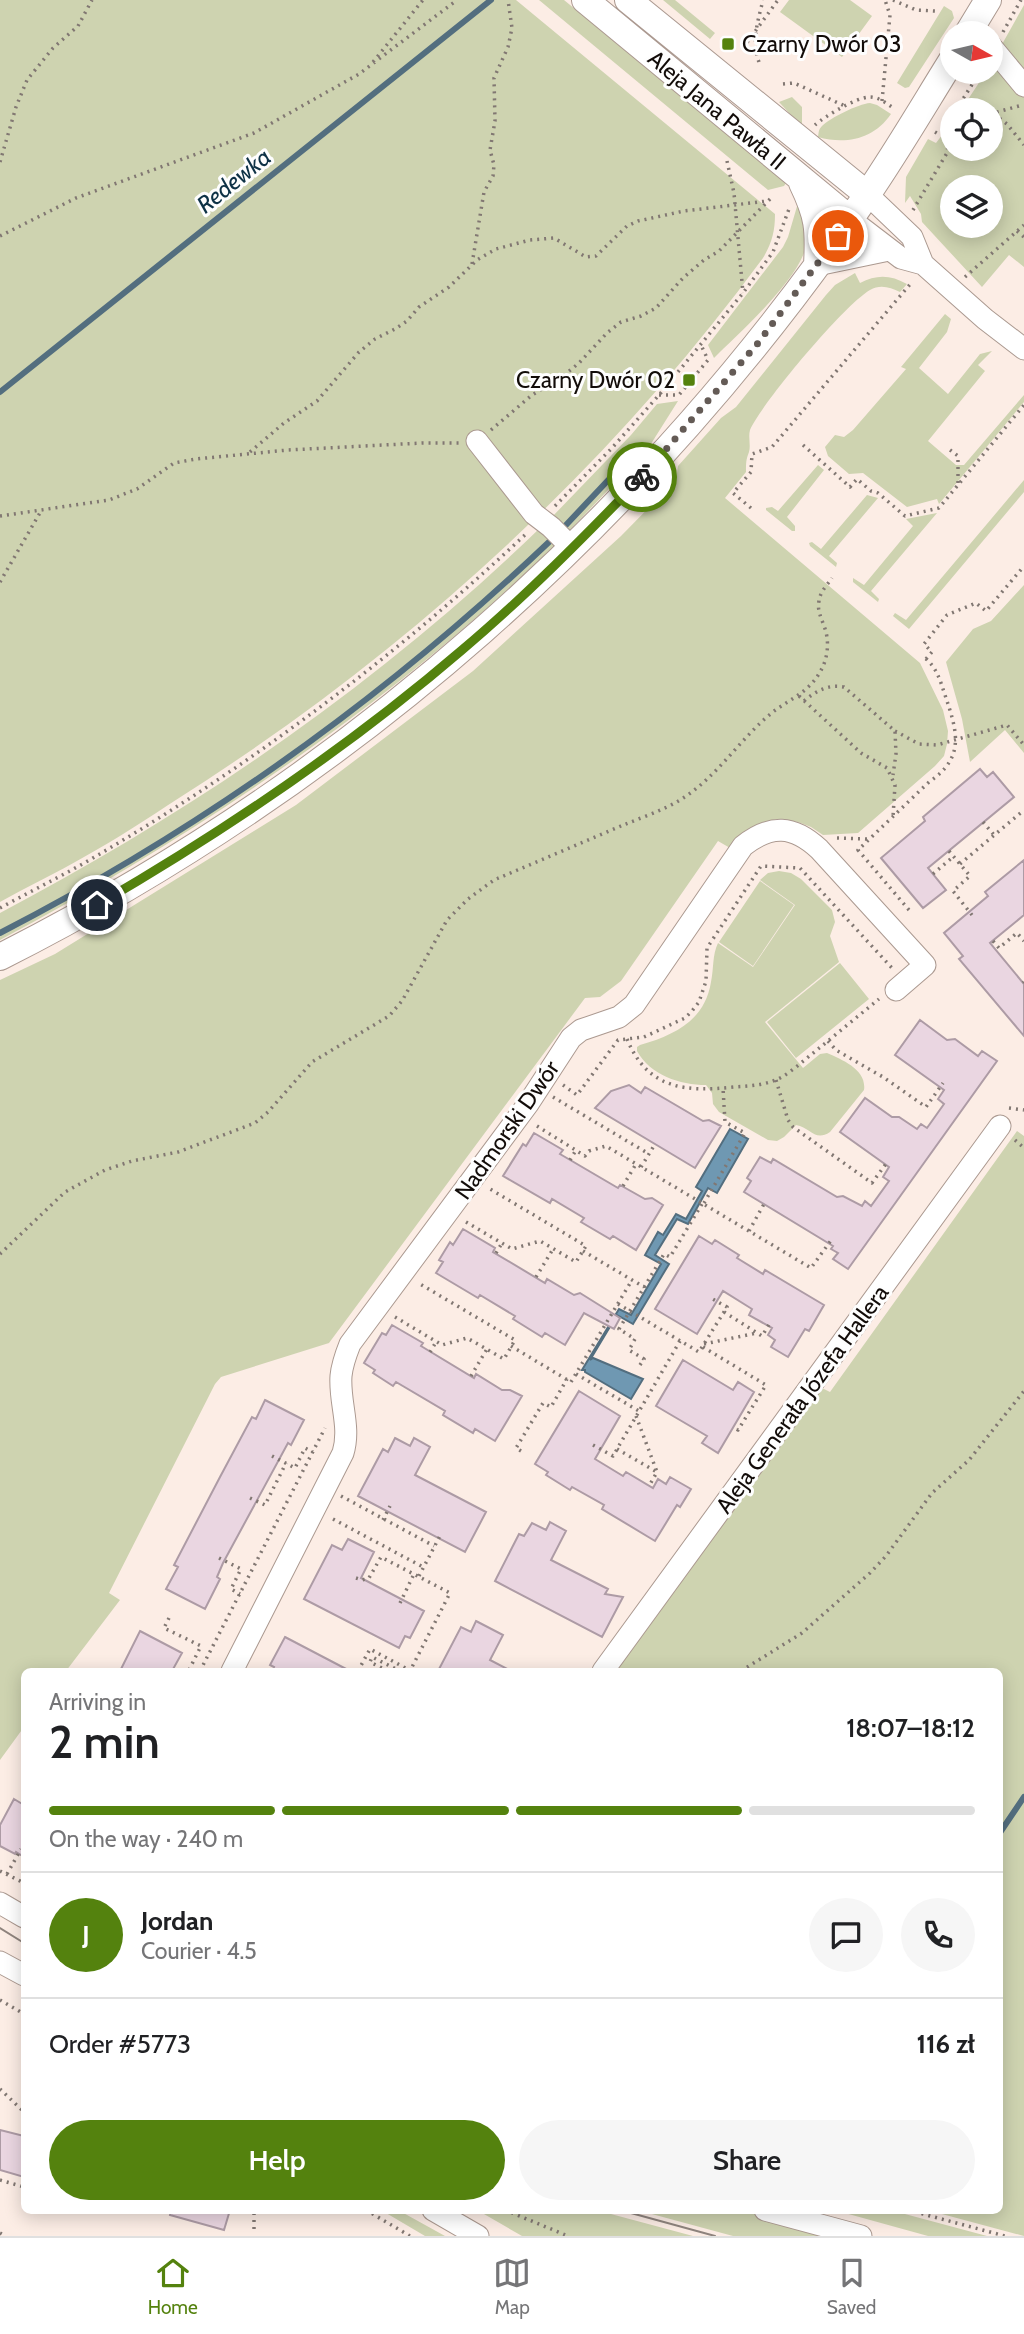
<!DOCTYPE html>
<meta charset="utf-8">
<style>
:root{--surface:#fff;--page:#f6f6f6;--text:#202124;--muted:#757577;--line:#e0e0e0;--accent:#54820e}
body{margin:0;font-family:Cabin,sans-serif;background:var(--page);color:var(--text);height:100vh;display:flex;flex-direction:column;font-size:26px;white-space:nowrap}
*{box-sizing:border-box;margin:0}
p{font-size:23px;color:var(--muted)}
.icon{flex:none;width:38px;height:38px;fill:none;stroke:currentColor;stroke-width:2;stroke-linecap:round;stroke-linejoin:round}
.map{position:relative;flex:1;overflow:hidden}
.side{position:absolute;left:21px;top:1668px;width:982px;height:546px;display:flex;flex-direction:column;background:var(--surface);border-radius:10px;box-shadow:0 4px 18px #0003}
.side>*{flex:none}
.needle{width:46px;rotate:98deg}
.controls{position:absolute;left:940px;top:21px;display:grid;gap:14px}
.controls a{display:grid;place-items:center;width:63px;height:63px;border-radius:50%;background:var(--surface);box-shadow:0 4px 18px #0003;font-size:35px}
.pin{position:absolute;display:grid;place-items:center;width:60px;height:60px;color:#fff;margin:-30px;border:4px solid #fff;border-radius:50%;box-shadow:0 2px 7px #0007}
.courier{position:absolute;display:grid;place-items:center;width:70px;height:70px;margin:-35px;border:5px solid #54820e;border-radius:50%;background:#fff;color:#222;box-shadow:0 2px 9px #0007}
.head em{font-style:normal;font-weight:600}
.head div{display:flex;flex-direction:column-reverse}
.head{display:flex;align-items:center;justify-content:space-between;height:119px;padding:0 28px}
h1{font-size:46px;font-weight:600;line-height:52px}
.bar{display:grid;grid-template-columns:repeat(4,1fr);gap:10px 7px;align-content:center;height:84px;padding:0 28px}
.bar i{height:9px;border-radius:5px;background:var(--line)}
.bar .active{background:var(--accent)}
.bar p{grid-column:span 4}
.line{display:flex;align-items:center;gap:18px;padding:0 28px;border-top:2px solid var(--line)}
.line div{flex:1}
.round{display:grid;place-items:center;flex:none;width:74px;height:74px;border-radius:37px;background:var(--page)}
.cta{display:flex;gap:14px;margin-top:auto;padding:14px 28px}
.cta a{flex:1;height:80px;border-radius:42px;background:var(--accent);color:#fff;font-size:28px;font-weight:600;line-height:80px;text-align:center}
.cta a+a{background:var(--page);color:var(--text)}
.dock{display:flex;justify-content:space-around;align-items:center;height:98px;border-top:2px solid var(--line);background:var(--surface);font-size:19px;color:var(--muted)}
.dock a{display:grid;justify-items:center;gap:4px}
.dock .active{color:var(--accent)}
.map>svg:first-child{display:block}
.green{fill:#ced3b0;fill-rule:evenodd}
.water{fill:#6f98b2;stroke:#536e7f;stroke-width:2}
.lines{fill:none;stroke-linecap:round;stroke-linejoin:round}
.stream{stroke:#536e7f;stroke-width:6}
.building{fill:#ead6e1;stroke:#ad9ba5;stroke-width:2}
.minor-casing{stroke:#ab9990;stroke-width:23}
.major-casing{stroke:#ab9990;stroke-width:28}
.path{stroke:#817772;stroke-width:3.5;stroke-dasharray:2 5;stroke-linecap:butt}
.minor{stroke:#fff;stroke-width:21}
.major{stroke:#fff;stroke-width:26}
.tram{stroke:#8f847e;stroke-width:2}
.done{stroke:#645b56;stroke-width:7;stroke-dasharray:0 12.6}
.route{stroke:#54820e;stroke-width:9}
.poi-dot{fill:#54820e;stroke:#fefefe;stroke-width:2.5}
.labels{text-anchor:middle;stroke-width:6;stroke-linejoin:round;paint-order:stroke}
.poi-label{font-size:23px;fill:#120c09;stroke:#fefefe;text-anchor:start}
.street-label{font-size:23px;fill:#120c09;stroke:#fefefe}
.water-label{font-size:24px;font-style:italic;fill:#0e3246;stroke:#fefefe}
</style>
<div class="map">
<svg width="1024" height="2236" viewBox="0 0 1024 2236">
<rect width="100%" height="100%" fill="#fcede5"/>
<!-- green -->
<path class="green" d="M0 0H516L775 214C775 231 772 243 763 258 605 473 404 655 179 798 148 818 117 839 84 857 57 873 28 886 0 902Z
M539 0H564L786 183 784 186 768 190Z
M663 0H675L715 33 710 39Z
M789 0H850L872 16 842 57 780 12Z
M1024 5V267L1009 255 982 287 922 222 921 214 910 196 905 203 906 177 928 139 936 143 952 122V149H990V110H961L986 72H990L991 64ZM952 187H990V226H952Z
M944 6 952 11 954 18 909 87 905 88 897 83Z
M792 97 802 107V127L779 102Z
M870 103 877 105 891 114C874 139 846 145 818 137 819 132 818 130 822 126 830 118 858 104 870 103Z
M798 203C801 214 807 228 807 240 806 274 738 334 714 358L708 345 783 247 788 237Z
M855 273 860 283C877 274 891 275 907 284L900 292C890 287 880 284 870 290 844 305 762 403 750 430 748 437 751 445 749 452 746 460 746 462 746 472L725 498 920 663 943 710 948 731 947 744 944 756 935 766 858 833 823 835 811 827 798 822 776 819 754 827 730 848 718 841 621 981 600 997 585 998 329 1343 221 1377 215 1384 109 1593 120 1600 66 1671H24V1727L0 1760V980L55 954 296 805 473 671 621 536 676 480 678 466 721 418 736 407 826 295 835 285Z
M945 314 951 319 947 332 919 368 948 394 980 354 992 351 978 365 985 371 928 441 956 465H964L1024 395V402L939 504 937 499 907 507 863 473 849 474 828 456 825 447 835 435 844 437 853 430 906 369 901 367Z
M678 401 649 447 569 531 551 518 631 435 657 404Z
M818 465 824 470 787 517 795 526V531H792L766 510V508L772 507 778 511Z
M1024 480V492L909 629 893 616 895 613 906 620Z
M867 495 878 498 829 556 837 563 836 567 810 546 809 543 812 542 821 549Z
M937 513 871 591 879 599 878 602 853 582V578L864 585 913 526 906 519Z
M540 528 556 545C390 704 202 832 0 940V913C197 809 380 683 540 528Z
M1024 585V753L1005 730 970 762 962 719 946 662 973 629 991 621Z
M779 871 791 873 801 879 832 910 835 922 830 936 839 962 765 1022 803 1068 820 1054 827 1053C843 1060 867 1070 864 1090L830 1132C815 1142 811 1128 796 1125L784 1137 777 1141 768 1140 719 1112 713 1104 712 1093 706 1085C680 1085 650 1075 637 1051V1047L640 1045C675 1035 705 1020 711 982 714 968 712 956 718 943L753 967 795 905 760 880 768 873Z
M760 881 794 905 753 966 719 942Z
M840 963 869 999 796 1058 767 1022Z
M1017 1131 1024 1136V2236L927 2210H999V1671H613L822 1388 830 1392Z
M381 2210H398L445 2236H425Z
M477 2210H596L693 2236H522Z
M637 2210H747L835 2236H733Z
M834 2210H890L987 2236H928Z"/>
<!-- water -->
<path class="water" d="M730 1129 748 1139 717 1193 708 1188 688 1224 677 1219 655 1255 669 1264 633 1324 617 1315 590 1360 593 1358 643 1379 631 1399 585 1372V1370H582L619 1309 631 1315 661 1264 645 1255 658 1232 663 1235 676 1214 686 1219 702 1191 696 1187Z"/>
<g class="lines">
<!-- stream -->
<path class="stream" d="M0 392 491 0
M566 525 628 459
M0 933C200 830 386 697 549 542
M999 1834 1024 1797"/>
</g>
<!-- building -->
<path class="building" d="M980 769 987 777 993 772 1014 797 928 868 946 890 923 908 881 858 925 821 923 817Z
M1024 860V915L990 943 1024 984V1036L959 959 963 956 944 933 988 896 985 892Z
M920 1020 947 1040 955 1039 978 1056 982 1051 997 1061 848 1269 833 1259 838 1253 831 1249 833 1246 744 1192 751 1181 747 1178 760 1157 771 1163 773 1159 837 1197 843 1196 862 1206 865 1201 871 1206 889 1181 883 1177 889 1167 840 1132 865 1098 892 1117H899L917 1129 921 1124 927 1128 944 1104 938 1099 944 1090 895 1055Z
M629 1085 641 1093 645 1087 703 1121 709 1120 721 1126 695 1168 595 1108 611 1091Z
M534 1133 563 1150 560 1154 618 1188 620 1185 645 1199 652 1198 663 1205 636 1250 613 1236 610 1239 581 1222 584 1218 552 1199 550 1203 503 1176 523 1144 526 1146Z
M463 1229 495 1248 493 1252 545 1283 547 1279 574 1295 580 1293 620 1318 614 1329 584 1313 565 1345 545 1333 542 1337 513 1319 515 1316 480 1295 478 1298 436 1273 443 1262 439 1260 450 1242 453 1245Z
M699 1236 712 1244 715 1240 739 1255 737 1258 763 1274 765 1270 824 1305 809 1331 805 1329 788 1357 771 1347 775 1340 768 1335 772 1328 749 1315 752 1309 723 1291 697 1334 655 1309Z
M392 1325 423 1343 421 1346 474 1378 476 1374 502 1390H510L522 1396 495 1441 475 1429 473 1433 443 1415 445 1411 396 1382 393 1386 373 1373 375 1370 364 1363 382 1333 386 1335Z
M683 1360 733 1390 738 1382 754 1392 718 1453 702 1443 707 1436 656 1406Z
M579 1391 620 1416 595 1459 623 1476 626 1472 653 1488 658 1479 666 1484 670 1477 691 1489 680 1507 677 1505 655 1541 602 1509 604 1505 572 1487 570 1490 546 1475 548 1472 535 1464Z
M265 1400 304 1420 291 1445 288 1443 223 1563 217 1577 220 1579 205 1609 166 1589 178 1567 174 1565 220 1477 252 1417 256 1419Z
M395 1438 410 1446 414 1438 430 1447 415 1475 486 1512 465 1552 358 1496 383 1449 388 1452Z
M550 1522 566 1531 551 1560 608 1589 605 1594 623 1597 602 1637 495 1581 519 1534 524 1536 532 1523 546 1530Z
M348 1539 374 1552 361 1578 424 1611 410 1638 405 1636 399 1648 304 1599 332 1545 342 1550Z
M476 1621 503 1635 490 1660 511 1671H438L461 1627 471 1632Z
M140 1631 182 1653 172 1671H120Z
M285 1637 350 1671H272L274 1667 270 1665Z
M14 1799 24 1805V1857L16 1852 15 1854 0 1846V1825Z
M0 2130 24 2136V2177L0 2170Z
M171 2210H230L224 2230 170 2215Z"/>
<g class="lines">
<defs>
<path id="minor" d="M990 45 1024 86
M868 195 912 237 923 264 985 319 1024 349
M850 219 901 258 923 264
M817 265 889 250
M477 441 534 514 551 527 573 549
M232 1671 343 1453C351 1427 339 1402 341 1376 342 1365 346 1354 350 1344L528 1104 571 1038 581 1030 619 1017 634 1005 743 846C771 824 793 825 819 849L925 965 896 990
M603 1671 1000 1126
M0 1903 24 1917
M0 1962 24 1975
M433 2210 478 2236
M765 2210 861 2236"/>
<path id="major" d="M585 0 850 219
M628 0 868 195
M968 33 988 0
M802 183C818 216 819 229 817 265
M0 957C350 780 646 519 867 195 897 151 924 105 952 60"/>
</defs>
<!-- minor casing -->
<use href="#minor" class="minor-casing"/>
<!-- major casing -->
<use href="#major" class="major-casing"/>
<!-- path -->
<path class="path" d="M893 0 916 10 935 11
M1003 32 1021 0
M743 48 778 0
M373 62 423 0
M759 62C751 41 758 21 763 0
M783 84 794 83 845 106
M882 101 890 15 885 0
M956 110 980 72
M990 114 1019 106
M994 114 1007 124 1024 145
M815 125C825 116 857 97 870 97 879 97 887 104 895 109
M935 132 940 135 952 134
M727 161 734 193 743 293
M0 162 16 107 27 80 53 48 78 26 92 0
M913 210 947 153 952 117
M1017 231 1024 237
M0 236 76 198 254 133 359 74 457 0
M472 264 484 192 493 176 494 165 490 150 495 121 494 78 508 47 512 28 508 0
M965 277 1024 225
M659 395H679L708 360 701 345
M491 430 532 395 562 377 579 363 607 333 621 322 641 316 656 308 683 278 704 260 719 251 772 197
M803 445 850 487 857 479 871 491 878 493 905 516 939 508 1024 405
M950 450 958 456V485
M250 452 284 423 317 401 359 352 375 339 395 329 407 321 419 307 449 287 477 260 496 249 530 240 554 238 586 257 596 256 627 226 638 221 684 211 767 201
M555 506 612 448 659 395 743 293 773 252 789 209
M751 508 733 493 751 472 752 454 772 447 912 282
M0 516 109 500 137 489 174 463 196 459 288 450 422 443H459
M0 582 41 511
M926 659 932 652 924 644 947 615 976 603 986 611 1024 566
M799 696 861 753 887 768 895 785 893 817
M804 701C816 691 828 684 844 687L895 731 896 754 893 775
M895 731 919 744 937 745 1007 725 1024 745
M983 822 994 835
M837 838 868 839
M949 851 970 876 953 891 972 915
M960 864 1024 810
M933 874 954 856
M0 908C33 890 66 874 98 855 253 764 396 656 527 533
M909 910 858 850 929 782C966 757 957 731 945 695 940 680 937 668 925 658
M993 941 999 948 1017 933 1024 941
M1023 983 1024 982
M627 1039C648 1090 686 1092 734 1087 751 1086 767 1085 782 1077 792 1071 802 1062 812 1054 834 1036 857 1017 879 999
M828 1041 836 1050 883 1077 926 1107 943 1083
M776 1080 788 1120 793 1127 872 1183 888 1161
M563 1085 577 1095 618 1040 644 1037 685 1018 692 1011 699 1002 706 981 707 948 761 866 800 868 892 968
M553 1097 649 1154
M1009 1108 1024 1110
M537 1126 585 1156 589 1151 606 1146 811 1268 832 1239
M1015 1140 1024 1148
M570 1160 576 1150
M641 1167 655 1144
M623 1186 636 1164
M704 1203 745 1133 725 1122 723 1088
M466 1222 512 1249 540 1241 576 1262 586 1246 490 1189
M749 1231 764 1204
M583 1251 644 1287
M496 1253 502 1243
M0 1254 65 1192 105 1170 132 1161 178 1152 255 1123 268 1112 312 1062 389 1016 402 1001 447 920 468 899 494 880C536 862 579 844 621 826 640 818 662 811 680 800 715 779 737 743 768 716 785 701 808 694 820 672 828 659 830 641 824 626 821 617 817 610 819 601 820 592 827 585 832 578
M536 1277 553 1249
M618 1304 699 1352 727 1307 709 1297
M724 1312 762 1336 770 1323
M395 1317 442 1345 467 1338 504 1359 515 1340 420 1284
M704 1344 757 1333
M511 1346 571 1382 632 1280
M703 1347 766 1385 738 1430 733 1427
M430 1352 436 1342
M640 1365 644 1359 629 1350 635 1339 619 1329 664 1254 670 1257 702 1204
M576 1374 639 1411
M471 1376 487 1349
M636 1416 657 1472 649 1486
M593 1445 613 1456 680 1341
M617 1449 657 1472
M521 1451 516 1448 543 1403 551 1407 567 1379
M272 1456 295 1468 305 1448 313 1452
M341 1496 434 1546
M250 1498 265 1505 286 1463
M333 1519 423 1567
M383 1520 390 1506
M219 1558 241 1569 231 1589 240 1594
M419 1576 441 1534
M356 1578 362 1580 369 1578 381 1557 450 1593 410 1671
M400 1603 414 1574
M169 1618 164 1628 201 1646 189 1670 192 1671
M200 1671 325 1428
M358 1671 370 1649 411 1671
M388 1671 370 1662 372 1657 400 1671
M741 1671 802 1633 870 1573 886 1556 932 1493 969 1460 1024 1391
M0 1871 24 1883
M7 1874 21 1849
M0 2000 24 2014
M0 2089 24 2112
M0 2180 24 2187
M366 2210 410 2236
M505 2210 568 2236
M908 2210 1005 2236
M254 2229V2210
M0 2233 5 2236"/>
<!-- minor -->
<use href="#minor" class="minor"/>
<!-- major -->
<use href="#major" class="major"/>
<!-- tram -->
<path class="tram" d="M0 1928 24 1943
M620 2210 715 2236"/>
</g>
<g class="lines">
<!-- done -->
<path class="done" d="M642 477 758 343 838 236"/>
<!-- route -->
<path class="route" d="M97 905C226 830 349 747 462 650 526 596 584 537 642 477"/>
</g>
<!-- markers -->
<g class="poi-dot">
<rect x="721" y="37" width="14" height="14" rx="3.5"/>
<rect x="682" y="373" width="14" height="14" rx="3.5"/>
</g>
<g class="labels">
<!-- poi labels -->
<g class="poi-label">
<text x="742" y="52">Czarny Dwór 03</text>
<text x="675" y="388" text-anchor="end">Czarny Dwór 02</text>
</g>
<!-- street labels -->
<g class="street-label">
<text transform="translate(717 110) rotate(40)" y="8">Aleja Jana Pawła II</text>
<text transform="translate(507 1130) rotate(-55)" y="8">Nadmorski Dwór</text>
<text transform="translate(802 1399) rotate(-54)" y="8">Aleja Generała Józefa Hallera</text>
</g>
<!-- water labels -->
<g class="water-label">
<text transform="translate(234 181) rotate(-39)" y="8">Redewka</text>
</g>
</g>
</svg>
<div class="controls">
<a><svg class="needle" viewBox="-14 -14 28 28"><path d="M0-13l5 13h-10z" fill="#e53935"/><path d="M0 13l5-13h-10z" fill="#757577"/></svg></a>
<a><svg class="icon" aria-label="locate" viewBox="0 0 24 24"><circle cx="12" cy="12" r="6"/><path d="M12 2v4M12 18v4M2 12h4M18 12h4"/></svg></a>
<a><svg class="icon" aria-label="layers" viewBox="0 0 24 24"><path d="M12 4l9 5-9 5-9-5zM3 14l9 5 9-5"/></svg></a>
</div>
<div class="pin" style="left:838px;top:236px;background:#ea580c"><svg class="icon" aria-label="bag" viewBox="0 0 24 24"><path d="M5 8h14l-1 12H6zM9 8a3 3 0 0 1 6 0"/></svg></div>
<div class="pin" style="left:97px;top:905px;background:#1f2937"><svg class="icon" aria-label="home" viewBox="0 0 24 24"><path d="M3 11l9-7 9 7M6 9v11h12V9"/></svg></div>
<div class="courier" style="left:642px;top:477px"><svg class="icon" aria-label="bike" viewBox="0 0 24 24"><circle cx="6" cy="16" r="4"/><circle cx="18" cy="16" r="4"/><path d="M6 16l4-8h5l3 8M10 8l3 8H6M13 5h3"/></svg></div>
<section class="side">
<div class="head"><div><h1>2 min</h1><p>Arriving in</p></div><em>18:07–18:12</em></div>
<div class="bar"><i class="active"></i><i class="active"></i><i class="active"></i><i></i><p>On the way · 240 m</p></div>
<div class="line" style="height:126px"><b class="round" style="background:var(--accent);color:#fff">J</b><div><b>Jordan</b><p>Courier · 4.5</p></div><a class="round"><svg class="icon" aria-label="chat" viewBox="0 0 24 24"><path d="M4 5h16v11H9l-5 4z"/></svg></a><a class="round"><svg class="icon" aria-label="phone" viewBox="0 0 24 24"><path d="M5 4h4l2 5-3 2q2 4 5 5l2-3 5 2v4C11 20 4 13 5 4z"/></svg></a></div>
<div class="line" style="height:91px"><div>Order #5773</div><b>116 zł</b></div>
<div class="cta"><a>Help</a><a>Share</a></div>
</section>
</div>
<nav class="dock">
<a class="active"><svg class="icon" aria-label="home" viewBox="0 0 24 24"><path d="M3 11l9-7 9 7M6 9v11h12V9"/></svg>Home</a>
<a><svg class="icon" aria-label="map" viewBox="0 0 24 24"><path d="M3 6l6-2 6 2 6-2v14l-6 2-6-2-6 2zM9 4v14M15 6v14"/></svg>Map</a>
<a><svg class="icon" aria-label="saved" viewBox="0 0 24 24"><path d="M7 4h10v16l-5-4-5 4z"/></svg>Saved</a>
</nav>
